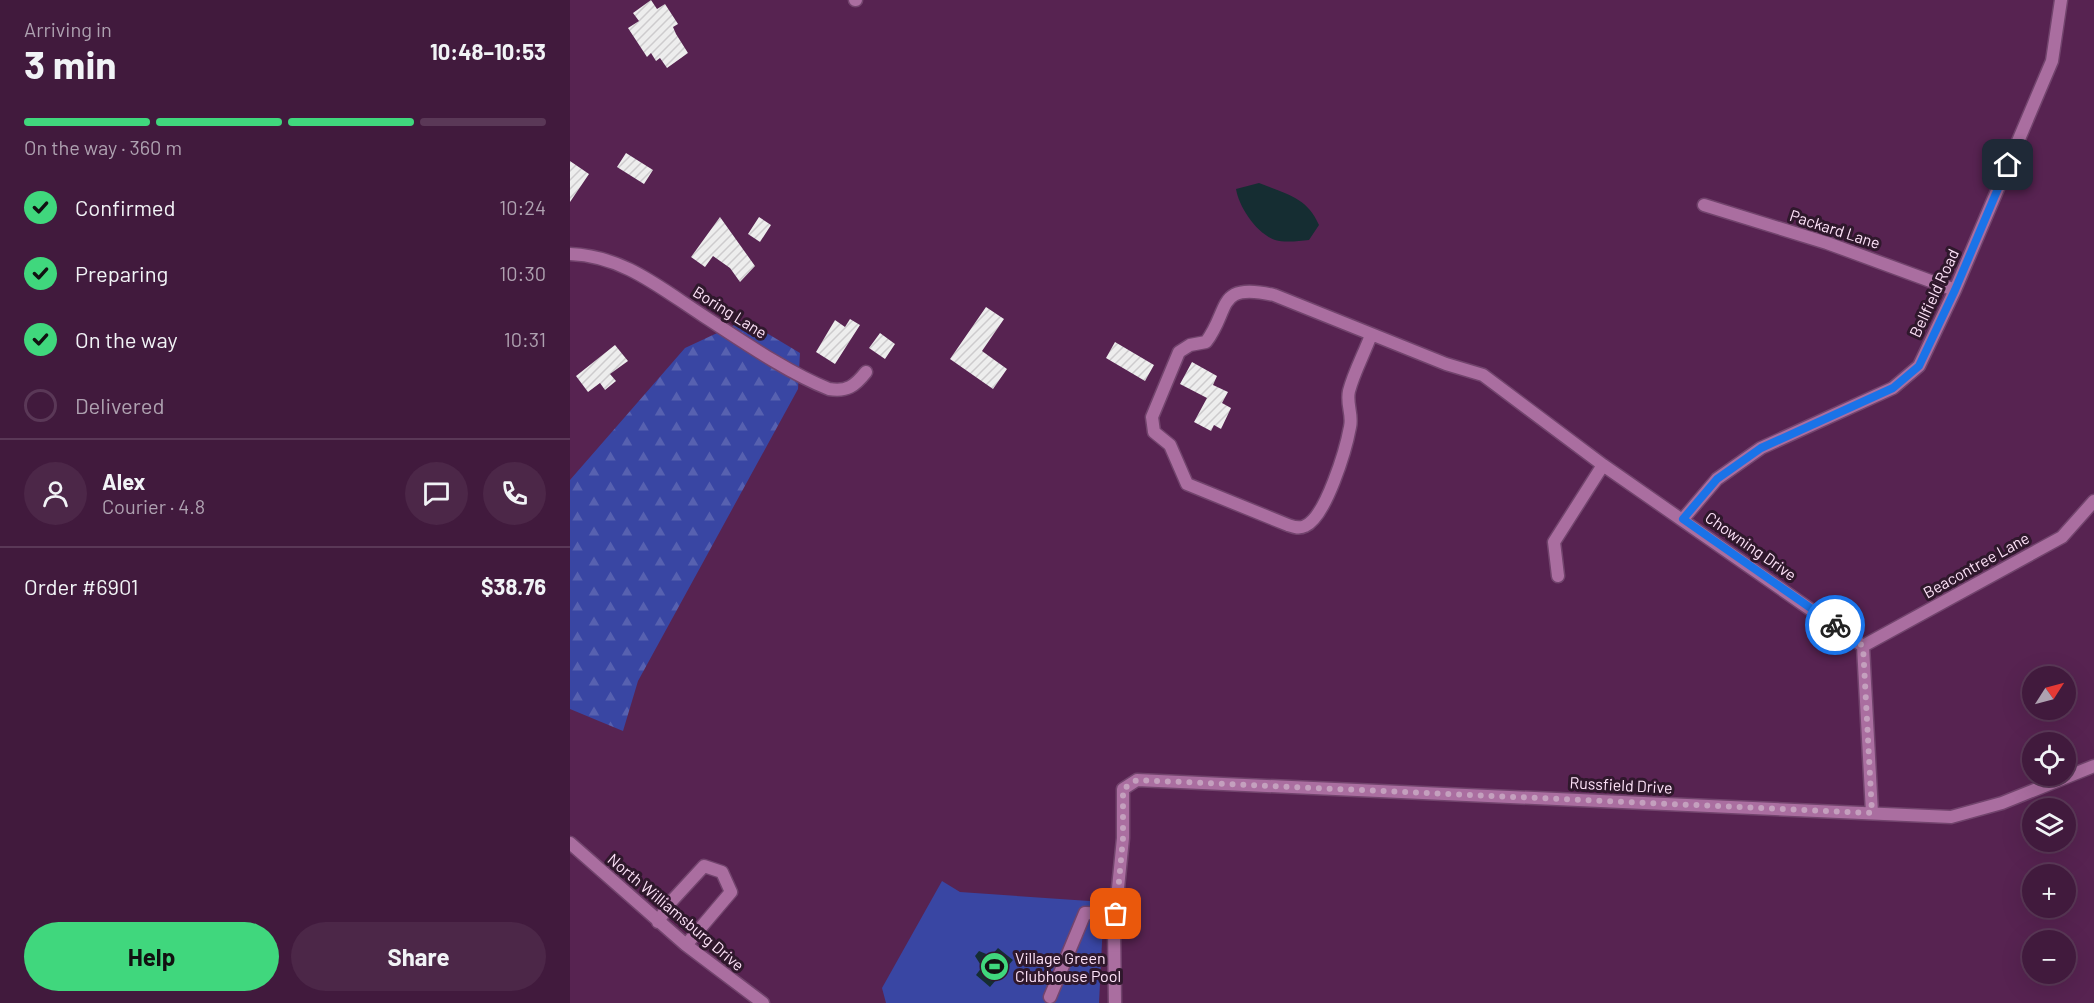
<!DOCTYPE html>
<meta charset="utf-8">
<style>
:root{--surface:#411a3d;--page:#4c2748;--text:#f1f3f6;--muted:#aea1b0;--line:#5a3857;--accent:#40d77d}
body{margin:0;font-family:Barlow,sans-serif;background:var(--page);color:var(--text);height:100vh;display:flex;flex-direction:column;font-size:22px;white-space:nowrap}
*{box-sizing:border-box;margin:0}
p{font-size:20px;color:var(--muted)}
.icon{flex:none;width:33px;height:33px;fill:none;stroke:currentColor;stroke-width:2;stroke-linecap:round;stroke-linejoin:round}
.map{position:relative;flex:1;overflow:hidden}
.details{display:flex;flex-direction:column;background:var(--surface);width:570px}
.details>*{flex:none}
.needle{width:39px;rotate:54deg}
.buttons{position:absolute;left:1452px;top:666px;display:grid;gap:12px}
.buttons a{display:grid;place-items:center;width:54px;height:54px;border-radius:50%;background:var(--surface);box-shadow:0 6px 24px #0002,0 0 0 2px var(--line);font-size:30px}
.pin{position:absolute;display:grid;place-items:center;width:51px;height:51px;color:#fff;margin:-26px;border-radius:12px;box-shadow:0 3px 9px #0006}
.courier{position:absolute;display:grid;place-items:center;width:60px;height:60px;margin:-30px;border:4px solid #1a73e8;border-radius:50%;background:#fff;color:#222;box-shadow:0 2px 8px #0007}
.overview em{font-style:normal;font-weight:700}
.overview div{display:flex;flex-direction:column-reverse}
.overview{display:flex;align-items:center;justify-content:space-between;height:102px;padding:0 24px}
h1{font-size:39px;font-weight:700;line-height:45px}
.bar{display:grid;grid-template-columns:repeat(4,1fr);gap:9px 6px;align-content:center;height:72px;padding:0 24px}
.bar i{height:8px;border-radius:4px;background:var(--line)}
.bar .on{background:var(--accent)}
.bar p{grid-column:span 4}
.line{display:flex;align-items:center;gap:15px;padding:0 24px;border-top:2px solid var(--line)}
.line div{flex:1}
.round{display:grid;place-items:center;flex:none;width:63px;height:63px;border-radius:32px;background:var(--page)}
ol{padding:0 24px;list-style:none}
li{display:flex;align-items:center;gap:18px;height:66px}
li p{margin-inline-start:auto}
li .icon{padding:6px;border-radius:50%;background:var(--accent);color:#111;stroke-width:4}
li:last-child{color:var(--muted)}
li i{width:33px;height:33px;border:3px solid var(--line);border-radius:50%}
.primary-button{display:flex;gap:12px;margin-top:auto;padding:12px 24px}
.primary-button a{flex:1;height:69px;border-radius:36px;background:var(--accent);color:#111;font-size:24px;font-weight:700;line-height:69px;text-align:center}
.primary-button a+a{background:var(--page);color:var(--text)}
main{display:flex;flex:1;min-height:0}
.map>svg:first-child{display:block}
.green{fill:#3946a3}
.forest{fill:url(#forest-firs)}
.water{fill:#152d32}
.building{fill:url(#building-hatch)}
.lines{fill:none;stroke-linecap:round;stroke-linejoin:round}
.minor-casing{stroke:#72446d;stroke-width:15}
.minor{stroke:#aa6ea0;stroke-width:12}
.done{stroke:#c4a0be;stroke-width:6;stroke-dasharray:0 10.8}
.route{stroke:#1a73e8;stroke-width:8}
.labels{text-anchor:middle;stroke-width:6;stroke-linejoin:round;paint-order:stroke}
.street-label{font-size:16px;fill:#fee3f9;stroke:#2f182c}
.poi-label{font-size:16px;fill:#fee3f9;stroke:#2f182c;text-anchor:start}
</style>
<main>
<section class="details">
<div class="overview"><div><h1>3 min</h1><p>Arriving in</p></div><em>10:48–10:53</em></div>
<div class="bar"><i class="on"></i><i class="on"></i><i class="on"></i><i></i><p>On the way · 360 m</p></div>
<ol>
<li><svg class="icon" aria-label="check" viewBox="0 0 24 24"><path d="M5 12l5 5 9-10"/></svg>Confirmed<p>10:24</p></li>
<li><svg class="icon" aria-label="check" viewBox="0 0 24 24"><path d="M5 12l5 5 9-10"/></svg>Preparing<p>10:30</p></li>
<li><svg class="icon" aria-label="check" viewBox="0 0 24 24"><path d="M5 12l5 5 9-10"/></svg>On the way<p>10:31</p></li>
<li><i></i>Delivered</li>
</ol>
<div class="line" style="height:108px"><a class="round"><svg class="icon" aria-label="person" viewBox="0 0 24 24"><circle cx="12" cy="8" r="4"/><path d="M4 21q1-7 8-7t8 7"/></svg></a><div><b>Alex</b><p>Courier · 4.8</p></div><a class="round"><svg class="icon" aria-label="chat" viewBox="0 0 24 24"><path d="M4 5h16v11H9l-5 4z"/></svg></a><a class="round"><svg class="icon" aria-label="phone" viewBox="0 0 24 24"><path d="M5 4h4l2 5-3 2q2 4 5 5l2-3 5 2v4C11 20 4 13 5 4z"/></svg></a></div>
<div class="line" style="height:78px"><div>Order #6901</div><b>$38.76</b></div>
<div class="primary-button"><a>Help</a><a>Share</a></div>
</section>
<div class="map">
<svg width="1524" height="1003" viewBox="0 0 1524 1003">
<defs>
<pattern id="forest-firs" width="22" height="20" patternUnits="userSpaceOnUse" patternTransform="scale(1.5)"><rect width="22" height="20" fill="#3946a3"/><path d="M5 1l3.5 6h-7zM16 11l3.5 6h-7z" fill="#5761b0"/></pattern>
<pattern id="building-hatch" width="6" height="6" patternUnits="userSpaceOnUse" patternTransform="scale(1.5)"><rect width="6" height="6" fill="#ededed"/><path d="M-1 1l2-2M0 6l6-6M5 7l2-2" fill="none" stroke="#cdcbcd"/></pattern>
</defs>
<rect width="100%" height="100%" fill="#572351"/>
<!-- green -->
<path class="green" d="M372 881 390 892 534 902 529 1003H316L312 988Z"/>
<!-- forest -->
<path class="forest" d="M175 320 230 353 228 389 68 681 53 731 0 709V480L115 348Z"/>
<!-- water -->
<path class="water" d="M689 183C716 194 737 197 749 225L739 240C729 241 715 243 705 240 686 233 669 207 666 189Z
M428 948 443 960 420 987 406 975 412 967 405 956 409 951 421 956Z"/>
<!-- building -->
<path class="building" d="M81 0 87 9 95 4 108 24 103 27 106 34 118 53 97 68 90 58 86 61 81 53 77 57 58 28 69 21 63 13Z
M56 153 83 170 74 184 47 167Z
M0 161 19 174 0 202Z
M150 217 185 266 170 282 160 268 143 256 135 267 121 257Z
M189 217 201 225 190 242 178 234Z
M416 307 434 319 412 351 437 369 423 389 380 359Z
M280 319 290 325 265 364 246 352 265 320 275 327Z
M310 333 325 344 315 359 299 348Z
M545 342 584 365 575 381 536 358Z
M45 345 58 361 40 374 46 381 35 390 30 383 18 392 6 376Z
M622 362 647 376 643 385 658 392 652 403 661 408 651 429 644 425 641 431 624 422 637 398 610 384Z"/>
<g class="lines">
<defs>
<path id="minor" d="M285 0H286
M1134 205 1257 243 1385 290
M0 254C53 256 89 287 132 315 169 339 218 373 259 389 277 392 285 386 296 372
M801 335C794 354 784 372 779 391 776 404 783 415 780 427 776 449 756 517 735 526 729 529 724 527 718 525L617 484 600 445 584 432 582 417 609 352 620 345 636 342C661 309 645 282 704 295L876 364 913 375 1033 465 1293 646 1302 813
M1113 519 1147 479 1191 448 1323 388 1349 366 1385 290 1482 61 1491 0
M988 576 984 542 1033 465
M1293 646 1492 537 1524 501
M0 843 116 945 193 1003
M88 922 99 904 134 866 152 872 161 892 116 945
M480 997 515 913 546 914
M545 1003 544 928 553 838V789L567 780 1381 817 1432 803 1524 766"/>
</defs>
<!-- minor casing -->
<use href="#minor" class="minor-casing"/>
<!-- minor -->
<use href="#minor" class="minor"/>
</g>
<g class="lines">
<!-- done -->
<path class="done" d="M546 914 553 838V789L567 780 1302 813 1293 646 1265 625"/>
<!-- route -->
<path class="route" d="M1265 625 1113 519 1147 479 1191 448 1323 388 1349 366 1385 290 1438 165"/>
</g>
<!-- icons -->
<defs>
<symbol id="stadium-disc" viewBox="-11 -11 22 22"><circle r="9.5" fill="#40d77d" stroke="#2f182c"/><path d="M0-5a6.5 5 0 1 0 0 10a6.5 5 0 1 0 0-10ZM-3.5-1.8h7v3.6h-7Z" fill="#111"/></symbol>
</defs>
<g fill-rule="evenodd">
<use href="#stadium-disc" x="408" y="950" width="33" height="33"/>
</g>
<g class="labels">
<!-- street labels -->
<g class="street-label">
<text transform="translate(1265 229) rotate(18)" y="6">Packard Lane</text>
<text transform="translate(1364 293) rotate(-65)" y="6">Bellfield Road</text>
<text transform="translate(160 312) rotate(32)" y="6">Boring Lane</text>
<text transform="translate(1181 546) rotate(35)" y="6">Chowning Drive</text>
<text transform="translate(1406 565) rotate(-29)" y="6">Beacontree Lane</text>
<text transform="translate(1051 785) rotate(3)" y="6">Russfield Drive</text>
<text transform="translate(106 912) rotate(40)" y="6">North Williamsburg Drive</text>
</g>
<!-- poi labels -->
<g class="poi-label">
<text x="445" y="964">Village Green<tspan x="445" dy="18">Clubhouse Pool</tspan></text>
</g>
</g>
</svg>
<div class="buttons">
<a><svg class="needle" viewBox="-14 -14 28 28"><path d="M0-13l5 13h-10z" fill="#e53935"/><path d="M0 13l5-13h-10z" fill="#aea1b0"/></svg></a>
<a><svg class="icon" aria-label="locate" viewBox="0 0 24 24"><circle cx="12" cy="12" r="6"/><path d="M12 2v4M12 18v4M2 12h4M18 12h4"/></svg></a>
<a><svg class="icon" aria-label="layers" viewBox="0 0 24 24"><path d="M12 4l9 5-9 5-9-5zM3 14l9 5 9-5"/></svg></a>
<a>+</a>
<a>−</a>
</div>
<div class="pin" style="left:546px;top:914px;background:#ea580c"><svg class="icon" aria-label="bag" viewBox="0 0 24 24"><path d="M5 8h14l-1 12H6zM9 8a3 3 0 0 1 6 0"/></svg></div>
<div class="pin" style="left:1438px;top:165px;background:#1f2937"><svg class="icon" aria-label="home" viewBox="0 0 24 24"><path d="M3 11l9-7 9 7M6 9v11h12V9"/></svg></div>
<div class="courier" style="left:1265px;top:625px"><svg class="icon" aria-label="bike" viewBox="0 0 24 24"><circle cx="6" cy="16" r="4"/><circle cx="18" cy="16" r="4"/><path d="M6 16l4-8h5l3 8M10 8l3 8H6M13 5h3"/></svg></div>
</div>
</main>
